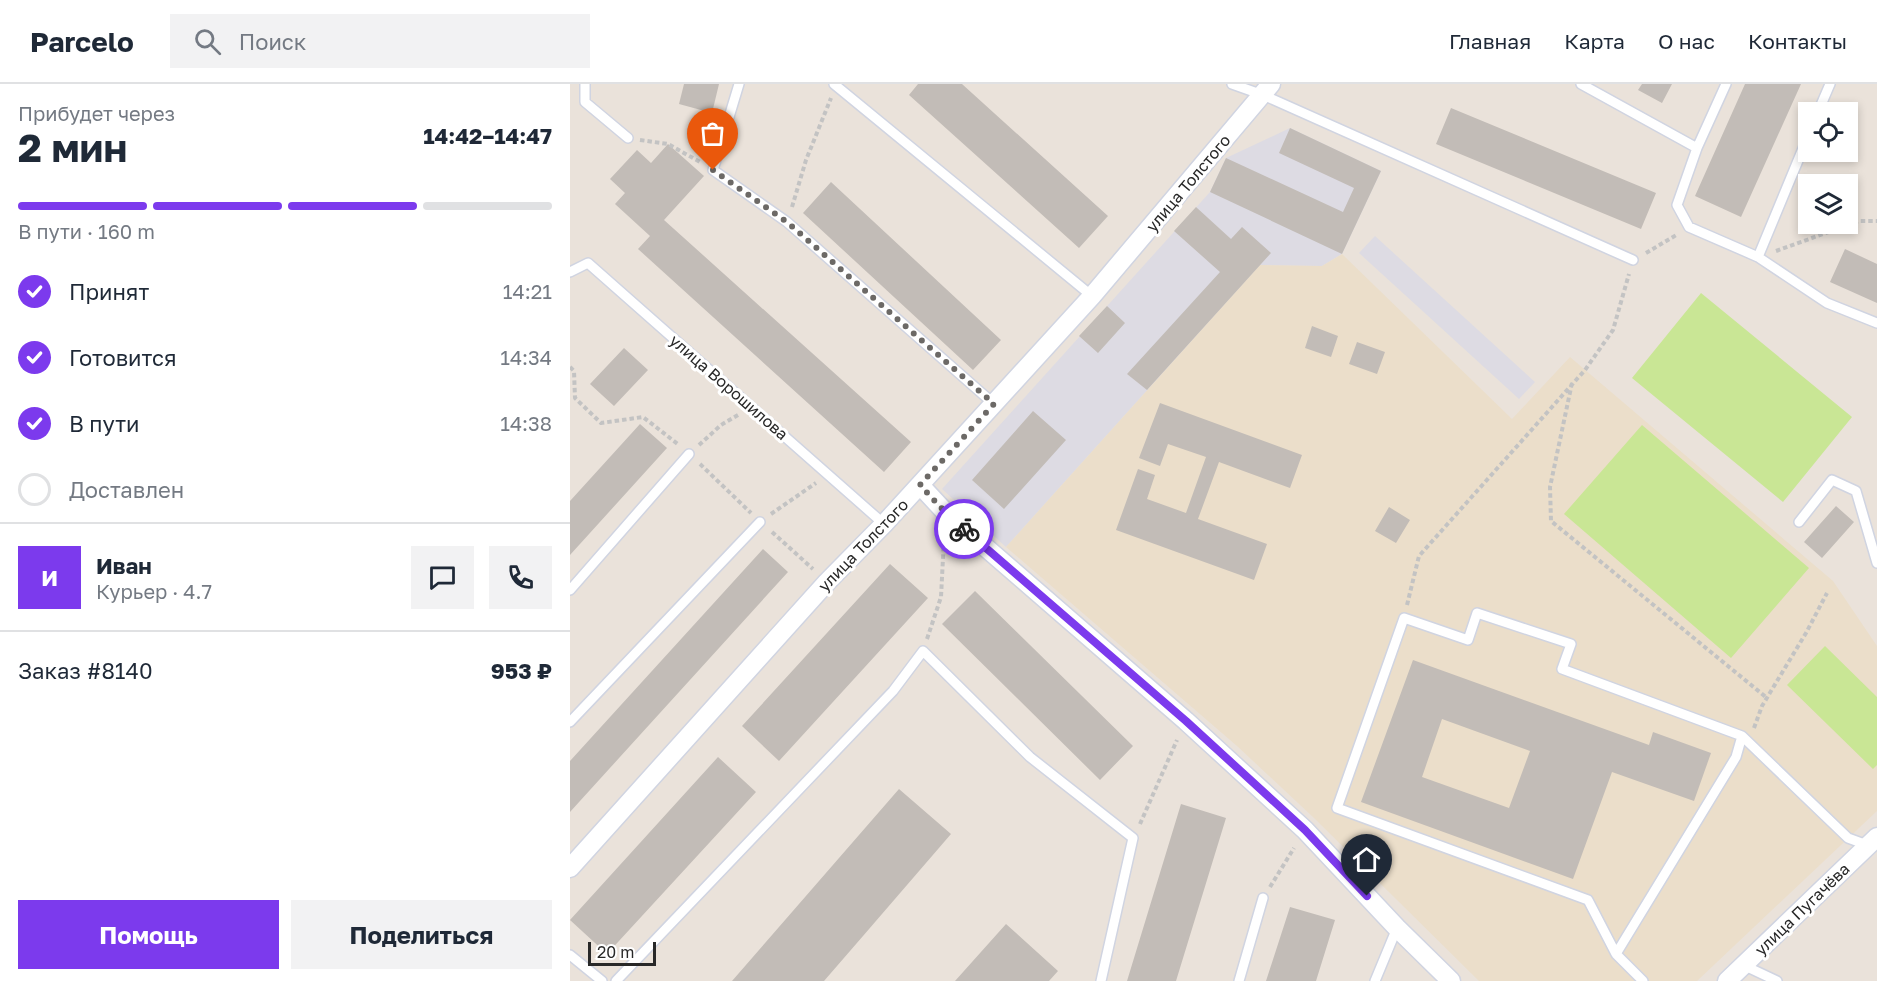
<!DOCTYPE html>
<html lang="ru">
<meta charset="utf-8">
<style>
:root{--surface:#fff;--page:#f2f2f3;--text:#1f2937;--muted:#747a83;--line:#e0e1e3;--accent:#7c3aed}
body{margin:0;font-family:"Golos Text",sans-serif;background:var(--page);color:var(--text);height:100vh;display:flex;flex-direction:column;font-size:22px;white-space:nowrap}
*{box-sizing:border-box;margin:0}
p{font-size:20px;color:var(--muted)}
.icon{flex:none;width:33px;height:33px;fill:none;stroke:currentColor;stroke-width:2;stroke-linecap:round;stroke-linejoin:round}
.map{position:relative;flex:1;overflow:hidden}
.drawer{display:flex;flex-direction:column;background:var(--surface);width:570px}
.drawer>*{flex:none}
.buttons{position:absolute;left:1228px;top:18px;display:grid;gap:12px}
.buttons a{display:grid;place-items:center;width:60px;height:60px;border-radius:0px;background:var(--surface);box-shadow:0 3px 9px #0003;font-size:30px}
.scale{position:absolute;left:18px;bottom:15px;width:68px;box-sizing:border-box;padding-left:6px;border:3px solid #282828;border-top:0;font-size:16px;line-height:21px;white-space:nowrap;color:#282828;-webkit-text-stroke:4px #fff;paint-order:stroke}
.pin{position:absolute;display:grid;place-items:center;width:51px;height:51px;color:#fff;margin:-62px -26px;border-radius:50% 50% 50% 0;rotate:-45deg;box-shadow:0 0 6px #0007}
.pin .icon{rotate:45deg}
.courier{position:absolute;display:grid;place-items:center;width:60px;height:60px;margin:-30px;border:4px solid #7c3aed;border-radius:50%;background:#fff;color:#222;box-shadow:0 2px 8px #0007}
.headline em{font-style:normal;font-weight:700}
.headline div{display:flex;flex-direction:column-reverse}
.headline{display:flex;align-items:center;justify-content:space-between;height:102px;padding:0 18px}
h1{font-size:39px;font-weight:700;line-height:45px}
.bar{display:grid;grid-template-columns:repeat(4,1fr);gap:9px 6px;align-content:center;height:72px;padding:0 18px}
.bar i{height:8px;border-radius:4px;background:var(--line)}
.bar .on{background:var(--accent)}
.bar p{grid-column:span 4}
.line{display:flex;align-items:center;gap:15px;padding:0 18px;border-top:2px solid var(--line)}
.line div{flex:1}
.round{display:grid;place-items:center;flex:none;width:63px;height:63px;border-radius:0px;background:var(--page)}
ol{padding:0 18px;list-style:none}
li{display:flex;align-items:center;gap:18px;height:66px}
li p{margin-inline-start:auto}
li .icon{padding:6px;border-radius:50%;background:var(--accent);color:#fff;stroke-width:4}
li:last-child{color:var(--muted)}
li i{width:33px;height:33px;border:3px solid var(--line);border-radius:50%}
.action{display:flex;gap:12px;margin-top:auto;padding:12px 18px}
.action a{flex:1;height:69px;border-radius:0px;background:var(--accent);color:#fff;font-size:24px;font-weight:700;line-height:69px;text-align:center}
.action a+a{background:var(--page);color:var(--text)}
header{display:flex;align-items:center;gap:36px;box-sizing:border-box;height:84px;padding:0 30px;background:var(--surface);border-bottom:2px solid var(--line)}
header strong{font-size:28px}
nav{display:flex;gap:33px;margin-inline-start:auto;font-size:21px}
.search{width:420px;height:54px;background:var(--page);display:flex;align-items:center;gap:15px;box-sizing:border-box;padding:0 21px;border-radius:0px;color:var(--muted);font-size:22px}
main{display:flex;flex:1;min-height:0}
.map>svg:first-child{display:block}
.industrial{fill:#dddbe3}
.education{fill:#ebdeca}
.pitch{fill:#c9e695}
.building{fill:#c2bcb7;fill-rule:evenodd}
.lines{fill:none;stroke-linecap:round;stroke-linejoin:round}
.service-casing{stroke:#d0d4e1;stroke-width:12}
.minor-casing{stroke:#d0d4e1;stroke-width:21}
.path{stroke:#c3c3c3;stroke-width:4;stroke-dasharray:4.5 3;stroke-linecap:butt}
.service{stroke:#fff;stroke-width:9}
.minor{stroke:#fff;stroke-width:18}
.done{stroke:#6c6966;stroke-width:6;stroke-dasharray:0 10.8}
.route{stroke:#7c3aed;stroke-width:8}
.labels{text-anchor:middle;stroke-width:6;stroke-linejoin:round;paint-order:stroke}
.street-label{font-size:16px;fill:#282828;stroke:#fff}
</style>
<header>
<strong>Parcelo</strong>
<div class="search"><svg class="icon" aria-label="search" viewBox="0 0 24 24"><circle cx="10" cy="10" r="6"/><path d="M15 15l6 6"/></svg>Поиск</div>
<nav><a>Главная</a><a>Карта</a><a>О нас</a><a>Контакты</a></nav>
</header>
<main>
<section class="drawer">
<div class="headline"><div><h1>2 мин</h1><p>Прибудет через</p></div><em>14:42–14:47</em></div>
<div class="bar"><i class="on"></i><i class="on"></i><i class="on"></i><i></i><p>В пути · 160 m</p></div>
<ol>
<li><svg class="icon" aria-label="check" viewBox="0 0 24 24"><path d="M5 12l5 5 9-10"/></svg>Принят<p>14:21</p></li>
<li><svg class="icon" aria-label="check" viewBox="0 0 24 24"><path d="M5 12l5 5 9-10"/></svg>Готовится<p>14:34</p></li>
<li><svg class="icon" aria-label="check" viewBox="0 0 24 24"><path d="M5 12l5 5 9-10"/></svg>В пути<p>14:38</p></li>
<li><i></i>Доставлен</li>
</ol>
<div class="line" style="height:108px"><b class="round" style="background:var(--accent);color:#fff">И</b><div><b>Иван</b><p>Курьер · 4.7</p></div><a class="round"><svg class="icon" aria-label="chat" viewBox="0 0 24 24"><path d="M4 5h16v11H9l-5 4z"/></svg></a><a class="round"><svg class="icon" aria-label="phone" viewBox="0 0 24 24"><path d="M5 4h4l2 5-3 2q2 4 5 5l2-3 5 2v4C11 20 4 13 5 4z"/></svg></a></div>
<div class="line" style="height:78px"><div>Заказ #8140</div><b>953 ₽</b></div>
<div class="action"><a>Помощь</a><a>Поделиться</a></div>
</section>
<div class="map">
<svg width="1307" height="897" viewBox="0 0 1307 897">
<rect width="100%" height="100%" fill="#eae2da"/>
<!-- industrial -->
<path class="industrial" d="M720 44 811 87 772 170 752 182 690 181 436 463 372 405 640 108 656 74Z
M805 152 965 298 949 315 789 169Z"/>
<!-- education -->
<path class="education" d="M772 170 942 335 1000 273 1263 497 1307 562V727L1127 897H909L744 734 667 662 436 463 690 181 752 182Z"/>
<!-- pitch -->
<path class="pitch" d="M1131 209 1282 333 1213 418 1062 294Z
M1072 341 1239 484 1161 574 994 430Z
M1255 562 1307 613V681L1303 685 1217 601Z"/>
<!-- building -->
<path class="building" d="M114 0H149L142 29 109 20Z
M348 0H392L538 132 509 164 339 11Z
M1072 0H1102L1092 19 1068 6Z
M1175 0H1231L1171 133 1125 112Z
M881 24 1086 109 1071 145 866 60Z
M720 44 811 87 772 170 640 108 656 74 773 128 784 104 709 69Z
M98 60 134 92 94 136 341 358 314 388 68 165 80 152 45 120 55 109 40 95 67 66 81 79Z
M261 98 431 256 403 286 233 129Z
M626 123 661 155 672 143 701 169 577 306 557 290 650 188 604 147Z
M1275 165 1307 180V219L1260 198Z
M537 222 555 239 528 269 509 252Z
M742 242 768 252 761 273 735 264Z
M787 258 815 268 807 290 779 280Z
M54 264 78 286 44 322 20 300Z
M590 319 732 371 720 404 649 378 628 435 697 460 684 496 546 446 568 385 585 391 577 415 616 429 636 373 598 360 590 382 569 374Z
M463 327 496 356 434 425 402 396Z
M70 340 97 364 0 471V417Z
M1266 422 1284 438 1252 474 1234 458Z
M819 423 840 436 826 459 805 447Z
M193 465 218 488 0 728V677Z
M320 480 358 514 209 677 172 642Z
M405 507 563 662 530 696 372 540Z
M843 576 1079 661 1083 648 1141 669 1124 717 1042 688 1003 795 791 718ZM872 635 960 667 939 724 852 693Z
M148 673 186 708 37 870 0 836Z
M329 705 381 750 293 852 254 897H162Z
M611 720 656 734 606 897H557Z
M720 823 765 836 746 897H696Z
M436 840 488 887 479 897H385Z"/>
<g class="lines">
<defs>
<path id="service" d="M15 0V18L58 54
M169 0 143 86 217 138 424 320
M264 0 522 212
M662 0 693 11 1063 176
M1011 0 1127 64
M1156 0 1127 64 1107 121 1119 143 1188 173 1239 50
M1248 28 1260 0
M1188 173 1257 219 1307 239
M0 188 18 179 314 440
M1229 438 1262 396 1286 407 1307 479
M0 506 119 370
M0 638 190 438
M1046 870 1166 673 1172 652
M0 871 32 897
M1173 881 1207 897
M46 897 323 607 353 567 460 673 563 754 531 897
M669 897 693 814
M805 897 827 844
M1073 897 1046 870 1018 816 767 724 834 534 898 556 907 529 1001 560 992 585 1172 652 1278 754 1297 761"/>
<path id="minor" d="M350 401 376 429 616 637 735 746 827 844 881 897
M0 784 257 498 314 440 522 212 701 0
M1157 897 1307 753"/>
</defs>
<!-- service casing -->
<use href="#service" class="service-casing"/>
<!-- minor casing -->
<use href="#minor" class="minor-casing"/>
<!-- path -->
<path class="path" d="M70 56 98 60 130 78
M222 123 236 76 261 14
M1206 167 1289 137H1307
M1076 169 1108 150
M0 283 4 287 5 314 31 339 73 333 109 361
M1002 299 980 403 981 437 1197 614
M129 361 151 341 168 331
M130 380 181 429
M201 430 246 399
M202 448 243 485
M837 521 849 472 1015 286 1043 246 1059 190
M357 555 371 513 374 454
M1184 644 1192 622 1236 549 1257 509
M570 740 607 656
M700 803 724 764"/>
<!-- service -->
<use href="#service" class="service"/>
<!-- minor -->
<use href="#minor" class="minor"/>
</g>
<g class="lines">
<!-- done -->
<path class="done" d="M143 86 217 138 424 320 350 401 376 429 394 445"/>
<!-- route -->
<path class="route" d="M394 445 616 637 735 746 797 812"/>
</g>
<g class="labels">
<!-- street labels -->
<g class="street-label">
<text transform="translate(618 99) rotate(-50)" y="6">улица Толстого</text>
<text transform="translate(159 303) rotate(41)" y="6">улица Ворошилова</text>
<text transform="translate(293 461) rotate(-46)" y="6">улица Толстого</text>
<text transform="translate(1232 825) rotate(-44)" y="6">улица Пугачёва</text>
</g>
</g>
</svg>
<div class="buttons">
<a><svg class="icon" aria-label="locate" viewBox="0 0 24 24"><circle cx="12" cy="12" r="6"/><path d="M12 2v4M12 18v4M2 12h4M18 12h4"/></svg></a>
<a><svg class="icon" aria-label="layers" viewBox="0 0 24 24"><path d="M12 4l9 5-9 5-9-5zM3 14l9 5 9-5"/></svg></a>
</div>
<div class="scale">20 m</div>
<div class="pin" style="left:143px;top:86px;background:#ea580c"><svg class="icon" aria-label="bag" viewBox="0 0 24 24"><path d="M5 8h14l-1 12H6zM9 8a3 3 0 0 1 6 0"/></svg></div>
<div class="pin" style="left:797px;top:812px;background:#1f2937"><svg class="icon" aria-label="home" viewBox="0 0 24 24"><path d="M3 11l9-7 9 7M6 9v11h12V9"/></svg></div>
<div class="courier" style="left:394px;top:445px"><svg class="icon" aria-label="bike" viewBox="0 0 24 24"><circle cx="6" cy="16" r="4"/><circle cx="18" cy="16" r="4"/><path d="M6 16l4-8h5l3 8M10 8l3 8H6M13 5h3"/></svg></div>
</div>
</main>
